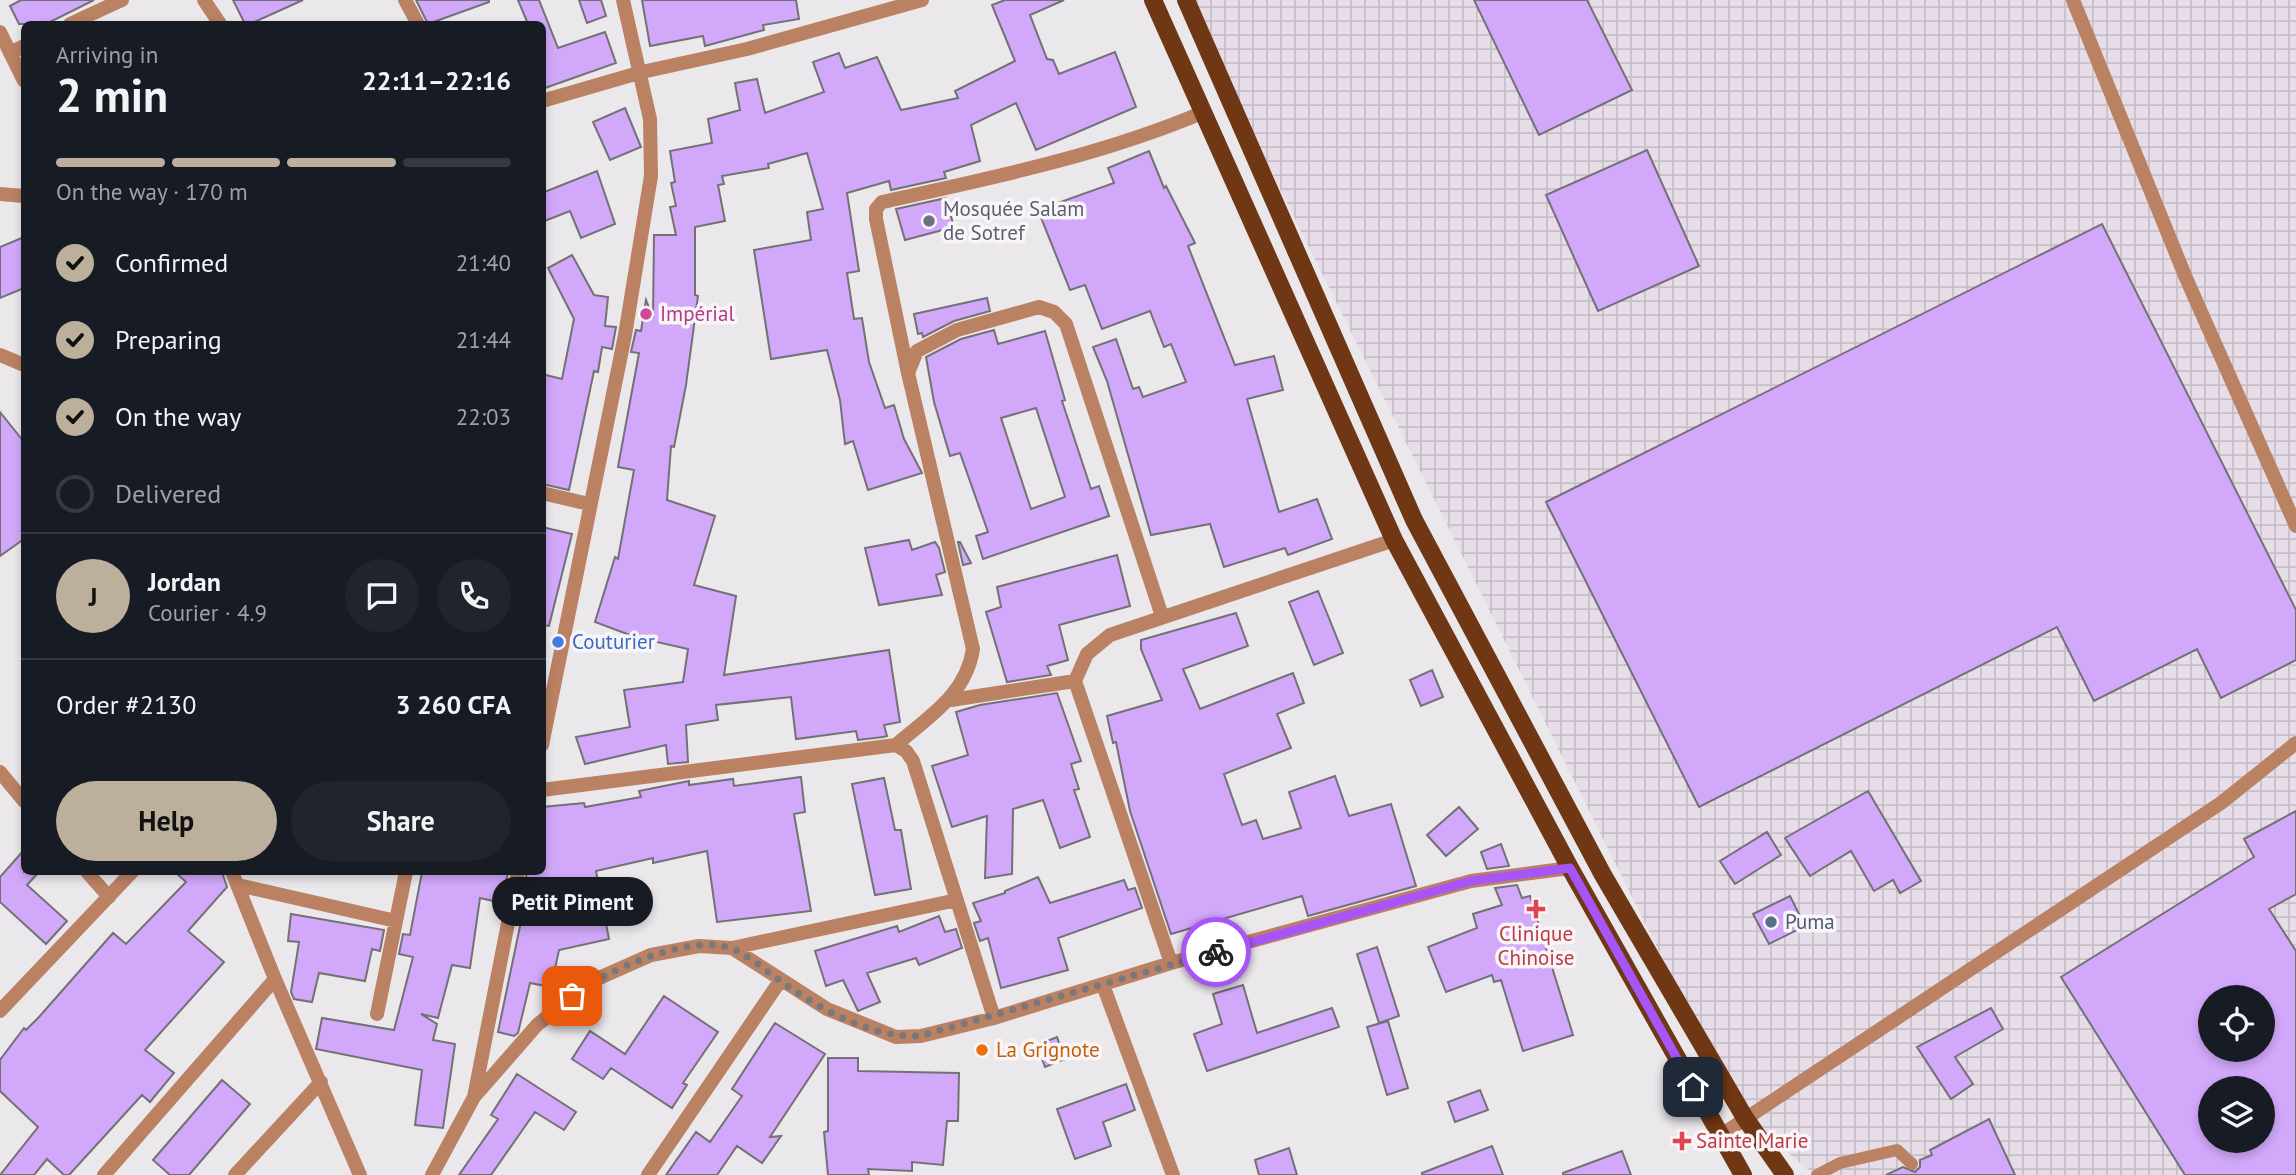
<!DOCTYPE html>
<meta charset="utf-8">
<style>
:root{--surface:#171b24;--page:#20242c;--text:#f1f3f6;--muted:#9ea1a6;--line:#363941;--accent:#bcb09d}
body{margin:0;font-family:"PT Sans",sans-serif;background:var(--page);color:var(--text);height:100vh;display:flex;flex-direction:column;font-size:26px;white-space:nowrap}
*{box-sizing:border-box;margin:0}
p{font-size:23px;color:var(--muted)}
.icon{flex:none;width:38px;height:38px;fill:none;stroke:currentColor;stroke-width:2;stroke-linecap:round;stroke-linejoin:round}
.map{position:relative;flex:1;overflow:hidden}
.panel{position:absolute;left:21px;top:21px;width:525px;height:854px;display:flex;flex-direction:column;background:var(--surface);border-radius:10px;box-shadow:0 4px 10px #0003}
.panel>*{flex:none}
.fabs{position:absolute;left:2198px;top:985px;display:grid;gap:14px}
.fabs a{display:grid;place-items:center;width:77px;height:77px;border-radius:50%;background:var(--surface);box-shadow:0 4px 10px #0003;font-size:35px}
.pin{position:absolute;display:grid;place-items:center;width:60px;height:60px;color:#fff;margin:-30px;border-radius:14px;box-shadow:0 4px 10px #0006}
.courier{position:absolute;display:grid;place-items:center;width:70px;height:70px;margin:-35px;border:5px solid #a855f7;border-radius:50%;background:#fff;color:#222;box-shadow:0 2px 9px #0007}
.bubble{position:absolute;height:49px;border-radius:24px;background:var(--surface);box-shadow:0 4px 10px #0003;font-size:23px;font-weight:800;line-height:49px;text-align:center}
.head em{font-style:normal;font-weight:800}
.head div{display:flex;flex-direction:column-reverse}
.head{display:flex;align-items:center;justify-content:space-between;height:119px;padding:0 35px}
h1{font-size:46px;font-weight:800;line-height:52px}
.bar{display:grid;grid-template-columns:repeat(4,1fr);gap:10px 7px;align-content:center;height:84px;padding:0 35px}
.bar i{height:9px;border-radius:5px;background:var(--line)}
.bar .current{background:var(--accent)}
.bar p{grid-column:span 4}
.line{display:flex;align-items:center;gap:18px;padding:0 35px;border-top:2px solid var(--line)}
.line div{flex:1}
.round{display:grid;place-items:center;flex:none;width:74px;height:74px;border-radius:37px;background:var(--page)}
ol{padding:0 35px;list-style:none}
li{display:flex;align-items:center;gap:21px;height:77px}
li p{margin-inline-start:auto}
li .icon{padding:7px;border-radius:50%;background:var(--accent);color:#111;stroke-width:4}
li:last-child{color:var(--muted)}
li i{width:38px;height:38px;border:4px solid var(--line);border-radius:50%}
.button{display:flex;gap:14px;margin-top:auto;padding:14px 35px}
.button a{flex:1;height:80px;border-radius:42px;background:var(--accent);color:#111;font-size:28px;font-weight:800;line-height:80px;text-align:center}
.button a+a{background:var(--page);color:var(--text)}
.map>svg:first-child{display:block}
.industrial{fill:url(#industrial-grid);fill-rule:evenodd}
.building{fill:#d2a8fb;stroke:#737175;stroke-width:2;fill-rule:evenodd}
.lines{fill:none;stroke-linecap:round;stroke-linejoin:round}
.service{stroke:#ba8163;stroke-width:12}
.minor{stroke:#ba8163;stroke-width:14}
.primary{stroke:#703714;stroke-width:18}
.done{stroke:#7b787b;stroke-width:7;stroke-dasharray:0 12.6}
.route{stroke:#a855f7;stroke-width:9}
.worship-dot{fill:#6b7280;stroke:#f9f5f9;stroke-width:2.5}
.hotel-dot{fill:#d1479c;stroke:#f9f5f9;stroke-width:2.5}
.shop-dot{fill:#3f7fe0;stroke:#f9f5f9;stroke-width:2.5}
.health-dot{fill:#e0444e;stroke:#f9f5f9;stroke-width:2.5}
.service-dot{fill:#5c6f8a;stroke:#f9f5f9;stroke-width:2.5}
.food-dot{fill:#e8710a;stroke:#f9f5f9;stroke-width:2.5}
.labels{text-anchor:middle;stroke-width:7;stroke-linejoin:round;paint-order:stroke}
.worship-label{font-size:21px;fill:#5b616d;stroke:#f9f5f9;text-anchor:start}
.hotel-label{font-size:21px;fill:#b23c85;stroke:#f9f5f9;text-anchor:start}
.shop-label{font-size:21px;fill:#366cbe;stroke:#f9f5f9;text-anchor:start}
.service-label{font-size:21px;fill:#4e5e75;stroke:#f9f5f9;text-anchor:start}
.health-label{font-size:21px;fill:#be3a42;stroke:#f9f5f9}
.food-label{font-size:21px;fill:#c56008;stroke:#f9f5f9;text-anchor:start}
</style>
<div class="map">
<svg width="2296" height="1175" viewBox="0 0 2296 1175">
<defs>
<pattern id="industrial-grid" width="8" height="8" patternUnits="userSpaceOnUse" patternTransform="scale(1.75)"><rect width="8" height="8" fill="#e6dde8"/><path d="M0 4h8M4 0v8" fill="none" stroke="#c6bfc8"/></pattern>
</defs>
<rect width="100%" height="100%" fill="#ebe8ec"/>
<!-- industrial -->
<path class="industrial" d="M1186 0H2296V1175H1815L1740 1114ZM2210 998H2263V1050H2210ZM2210 1088H2263V1141H2210Z"/>
<!-- building -->
<path class="building" d="M21 0H94L46 24H19L10 6Z
M233 0H303L250 24H245Z
M416 0H489V2L428 24Z
M518 0H539L558 48 605 32 616 63 542 89V24H528Z
M579 0H601L606 16 587 23Z
M642 0H796L799 19 763 25 764 30 705 46 703 36 650 46Z
M1005 0H1064L1030 15 1047 59 1053 60 1059 74 1115 52 1136 107 1036 150 1016 103 971 125 980 161 944 172 946 178 891 190 889 181 847 193 859 271 847 273 854 319 862 318 869 362 885 408 894 405 904 439 922 473 868 490 853 441 845 444 840 400 827 350 771 359 754 250 811 240 807 212 823 209 807 153 768 164 769 168 722 176 724 184 718 185 725 221 695 227V295L698 296 686 385 674 447 671 446 667 500 715 516 694 585 736 596 724 675 889 650 900 722 884 725 887 736 883 737 858 740 856 731 796 739 791 697 716 705 718 720 686 725 688 762 668 764 666 745 585 764 576 737 630 727 624 690 683 682 688 649 635 637 595 622 615 557 618 559 634 470 618 467 639 353 631 352 636 330 641 331 646 300 653 318 654 235H676L670 207 676 206 671 183 675 182 670 151 712 143 708 119 740 110 735 83 757 79 765 113 824 92 813 62 839 53 845 68 877 57 901 110 958 98 955 91 1015 61 992 5Z
M1474 0H1587L1632 90 1539 135Z
M625 108 641 147 610 160 593 122Z
M1647 150 1699 266 1598 311 1546 195Z
M1149 151 1164 188 1166 186 1195 243 1188 246 1235 365 1274 356 1283 390 1247 399 1279 512 1317 499 1332 539 1288 555 1285 548 1224 567 1210 524 1151 535 1107 381 1093 347 1116 339 1133 389 1139 387 1143 397 1186 382 1171 344 1164 347 1150 311 1102 329 1085 285 1070 290 1038 210 1114 183 1108 168Z
M597 171 615 224 581 238 570 211 542 222V193Z
M946 198 954 227 905 240 896 209Z
M2102 224 2296 610V660L2221 698 2197 649 2094 701 2057 627 1699 807 1546 502Z
M24 237V288L0 298V247Z
M572 255 594 295 608 297 605 326 616 327 612 349 602 347 598 372 594 371 569 490 542 484V374L562 379 574 319 548 268Z
M987 298 990 311 954 321 923 337 922 333 918 334 914 314Z
M994 330 998 344 1045 331 1065 400 1062 401 1091 489 1099 486 1109 516 983 559 976 536 988 532 960 453 950 456 934 402 926 357 961 339ZM1036 408 1065 497 1031 509 1001 418Z
M0 412 24 442V539L0 556Z
M542 527 572 534 549 626 542 625Z
M909 540 912 550 935 542 939 548 945 572 936 575 942 595 879 605 865 548Z
M958 542H960L971 563 963 565Z
M1117 555 1130 606 1059 625 1068 660 1047 666 1051 675 1007 682 986 612 1001 607 997 587Z
M1318 591 1343 653 1314 665 1289 602Z
M1236 613 1248 646 1183 669 1200 709 1293 673 1304 703 1277 714 1291 748 1224 774 1242 825 1256 820 1263 839 1301 828 1289 792 1335 776 1349 816 1391 804 1416 886 1308 916 1302 896 1171 934 1130 811 1116 742 1113 743 1107 716 1162 700 1141 649V640Z
M1432 670 1443 697 1421 706 1410 680Z
M1057 693 1081 761 1071 764 1079 789 1074 790 1090 837 1060 848 1043 800 1013 809 1012 874 985 878 987 816 952 827 932 766 968 755 956 712 980 705Z
M801 777 805 812 794 814 811 911 717 922 707 851 653 863V858L596 871 609 939 559 950 551 987 530 983 518 1033 514 1036 498 1032 524 907 521 906 527 872H542V807L584 803 585 807 641 797 639 791 689 781V785L733 779 734 786Z
M884 778 895 830H901L911 889 875 895 852 784Z
M1868 791 1921 881 1900 893 1893 880 1874 891 1851 851 1810 876 1785 838Z
M1459 807 1478 829 1446 856 1427 835Z
M2296 811V894L2269 909 2296 951V1175H2185L2061 977 2254 857 2244 839ZM2210 998H2263V1050H2210ZM2210 1088H2263V1141H2210Z
M1767 832 1781 855 1735 884 1720 861Z
M1501 844 1509 866 1487 869 1481 852Z
M24 850V872H39L27 885 67 921 46 944 0 902V877Z
M175 872H222L227 887 188 931 224 962 145 1050 174 1073 150 1102 142 1095 69 1175H64L47 1159 34 1175H0L38 1127 0 1091V1060L24 1028 26 1030 39 1017 113 933 126 944 186 882Z
M422 872H508L502 903 480 898 470 968 452 965 438 1018 421 1014 437 1024 433 1040 455 1044 443 1128 415 1125 422 1070 316 1049 322 1018 394 1030 413 957 399 954 403 934 410 935Z
M1038 877 1050 903 1124 880 1128 890 1135 888 1142 908 1058 938 1068 970 1001 988 988 938 980 941 974 923 981 921 973 903 1005 893V891Z
M1517 885 1522 898 1530 896 1573 1035 1523 1051 1501 980 1494 982 1492 975 1446 992 1428 947 1477 928 1473 914 1502 905 1495 888Z
M1790 896 1805 926 1769 944 1753 914Z
M291 914 384 930 380 951 372 949 365 981 319 973 312 1002 294 999 291 992 299 942 288 941Z
M939 916 945 932 956 929 962 948 919 965 916 958 867 973 880 1002 858 1011 843 980 826 986 815 951 897 926 899 932Z
M1377 947 1399 1016 1379 1023 1357 954Z
M1243 985 1257 1033 1332 1008 1339 1027 1207 1071 1194 1034 1222 1024 1213 994Z
M664 996 718 1032 683 1083 687 1085 672 1108 611 1068 603 1079 572 1059 590 1031 625 1054Z
M1991 1008 2003 1029 1955 1057 1973 1084 1951 1099 1917 1047Z
M1388 1021 1408 1088 1387 1095 1367 1027Z
M775 1023 825 1054 770 1137 781 1136 762 1163 737 1146 717 1175H666L696 1132 710 1142 742 1096 732 1089Z
M1057 1037 1065 1059 1045 1067 1037 1045Z
M828 1058H858V1071L959 1073 958 1121H947L943 1165 912 1162V1171L868 1169 869 1175H828L824 1132 828 1131Z
M517 1074 576 1112 564 1130 535 1112 491 1175H459L498 1119 491 1115Z
M222 1080 250 1104 189 1175H170L153 1160Z
M1126 1084 1135 1110 1103 1122 1111 1146 1075 1159 1057 1109Z
M1480 1090 1488 1110 1455 1122 1448 1102Z
M1989 1119 2015 1175H1886L1903 1167 1915 1172 1920 1167V1160L1932 1155 1930 1150Z
M1492 1146 1503 1175H1422V1173Z
M1289 1148 1297 1175H1259L1255 1160Z
M1622 1151 1631 1175H1563V1173Z"/>
<g class="lines">
<!-- service -->
<path class="service" d="M1817 1175 1840 1163 1897 1150 1912 1164"/>
<!-- minor -->
<path class="minor" d="M204 0 220 24
M405 0 418 24
M2073 0 2186 278 2296 526
M70 24 122 0
M0 32 24 81
M10 53 24 46
M542 101 642 72 747 49 922 0
M0 194 24 196
M0 355 24 365
M908 373 876 219V209L882 202C991 178 1100 156 1204 112
M542 493 589 504
M951 700 1075 681
M542 745 625 335 651 176 650 119 623 0
M896 745C929 716 966 695 973 649L908 373 917 351 957 330 1039 307 1054 312 1066 324 1162 616
M0 772 24 801
M542 790 896 745 906 751 913 761 994 1018
M87 872 109 897
M232 872 275 979 360 1175
M238 885 396 921
M732 948 957 900
M1171 963 1075 681 1087 654 1110 635 1394 540
M1103 985 1173 1175
M0 1011 132 872
M377 1014 406 872
M474 1097 537 1025 590 982 651 955 699 946 732 948 827 1009 896 1037 921 1036 994 1018 1171 963 1471 881 1570 868
M1721 1135 2221 803 2296 743
M104 1175 275 979
M235 1175 321 1082
M432 1175 474 1097 518 872
M648 1175 780 981"/>
<!-- primary -->
<path class="primary" d="M1153 0 1394 540 1570 868 1743 1175
M1186 0 1414 520 1603 875 1745 1118 1785 1175"/>
</g>
<g class="lines">
<!-- done -->
<path class="done" d="M572 996C604 971 692 932 733 949 749 956 764 969 778 979 818 1008 870 1038 920 1036L1216 952"/>
<!-- route -->
<path class="route" d="M1216 952 1471 881 1570 868 1693 1087"/>
</g>
<!-- markers -->
<circle class="worship-dot" cx="929" cy="221" r="7"/>
<circle class="hotel-dot" cx="646" cy="314" r="7"/>
<circle class="shop-dot" cx="558" cy="642" r="7"/>
<g class="health-dot">
<path d="M1532.5 898.5h7v7h7v7h-7v7h-7v-7h-7v-7h7z"/>
<path d="M1678.5 1130.5h7v7h7v7h-7v7h-7v-7h-7v-7h7z"/>
</g>
<circle class="service-dot" cx="1771" cy="922" r="7"/>
<circle class="food-dot" cx="982" cy="1050" r="7"/>
<g class="labels">
<!-- worship labels -->
<g class="worship-label">
<text x="943" y="216">Mosquée Salam<tspan x="943" dy="24">de Sotref</tspan></text>
</g>
<!-- hotel labels -->
<g class="hotel-label">
<text x="660" y="321">Impérial</text>
</g>
<!-- shop labels -->
<g class="shop-label">
<text x="572" y="649">Couturier</text>
</g>
<!-- service labels -->
<g class="service-label">
<text x="1785" y="929">Puma</text>
</g>
<!-- health labels -->
<g class="health-label">
<text x="1536" y="941">Clinique<tspan x="1536" dy="24">Chinoise</tspan></text>
<text x="1696" y="1148" text-anchor="start">Sainte Marie</text>
</g>
<!-- food labels -->
<g class="food-label">
<text x="996" y="1057">La Grignote</text>
</g>
</g>
</svg>
<div class="fabs">
<a><svg class="icon" aria-label="locate" viewBox="0 0 24 24"><circle cx="12" cy="12" r="6"/><path d="M12 2v4M12 18v4M2 12h4M18 12h4"/></svg></a>
<a><svg class="icon" aria-label="layers" viewBox="0 0 24 24"><path d="M12 4l9 5-9 5-9-5zM3 14l9 5 9-5"/></svg></a>
</div>
<div class="pin" style="left:572px;top:996px;background:#ea580c"><svg class="icon" aria-label="bag" viewBox="0 0 24 24"><path d="M5 8h14l-1 12H6zM9 8a3 3 0 0 1 6 0"/></svg></div>
<div class="pin" style="left:1693px;top:1087px;background:#1f2937"><svg class="icon" aria-label="home" viewBox="0 0 24 24"><path d="M3 11l9-7 9 7M6 9v11h12V9"/></svg></div>
<div class="courier" style="left:1216px;top:952px"><svg class="icon" aria-label="bike" viewBox="0 0 24 24"><circle cx="6" cy="16" r="4"/><circle cx="18" cy="16" r="4"/><path d="M6 16l4-8h5l3 8M10 8l3 8H6M13 5h3"/></svg></div>
<div class="bubble" style="left:492px;top:877px;width:161px">Petit Piment</div>
<section class="panel">
<div class="head"><div><h1>2 min</h1><p>Arriving in</p></div><em>22:11–22:16</em></div>
<div class="bar"><i class="current"></i><i class="current"></i><i class="current"></i><i></i><p>On the way · 170 m</p></div>
<ol>
<li><svg class="icon" aria-label="check" viewBox="0 0 24 24"><path d="M5 12l5 5 9-10"/></svg>Confirmed<p>21:40</p></li>
<li><svg class="icon" aria-label="check" viewBox="0 0 24 24"><path d="M5 12l5 5 9-10"/></svg>Preparing<p>21:44</p></li>
<li><svg class="icon" aria-label="check" viewBox="0 0 24 24"><path d="M5 12l5 5 9-10"/></svg>On the way<p>22:03</p></li>
<li><i></i>Delivered</li>
</ol>
<div class="line" style="height:126px"><b class="round" style="background:var(--accent);color:#111">J</b><div><b>Jordan</b><p>Courier · 4.9</p></div><a class="round"><svg class="icon" aria-label="chat" viewBox="0 0 24 24"><path d="M4 5h16v11H9l-5 4z"/></svg></a><a class="round"><svg class="icon" aria-label="phone" viewBox="0 0 24 24"><path d="M5 4h4l2 5-3 2q2 4 5 5l2-3 5 2v4C11 20 4 13 5 4z"/></svg></a></div>
<div class="line" style="height:91px"><div>Order #2130</div><b>3 260 CFA</b></div>
<div class="button"><a>Help</a><a>Share</a></div>
</section>
</div>
